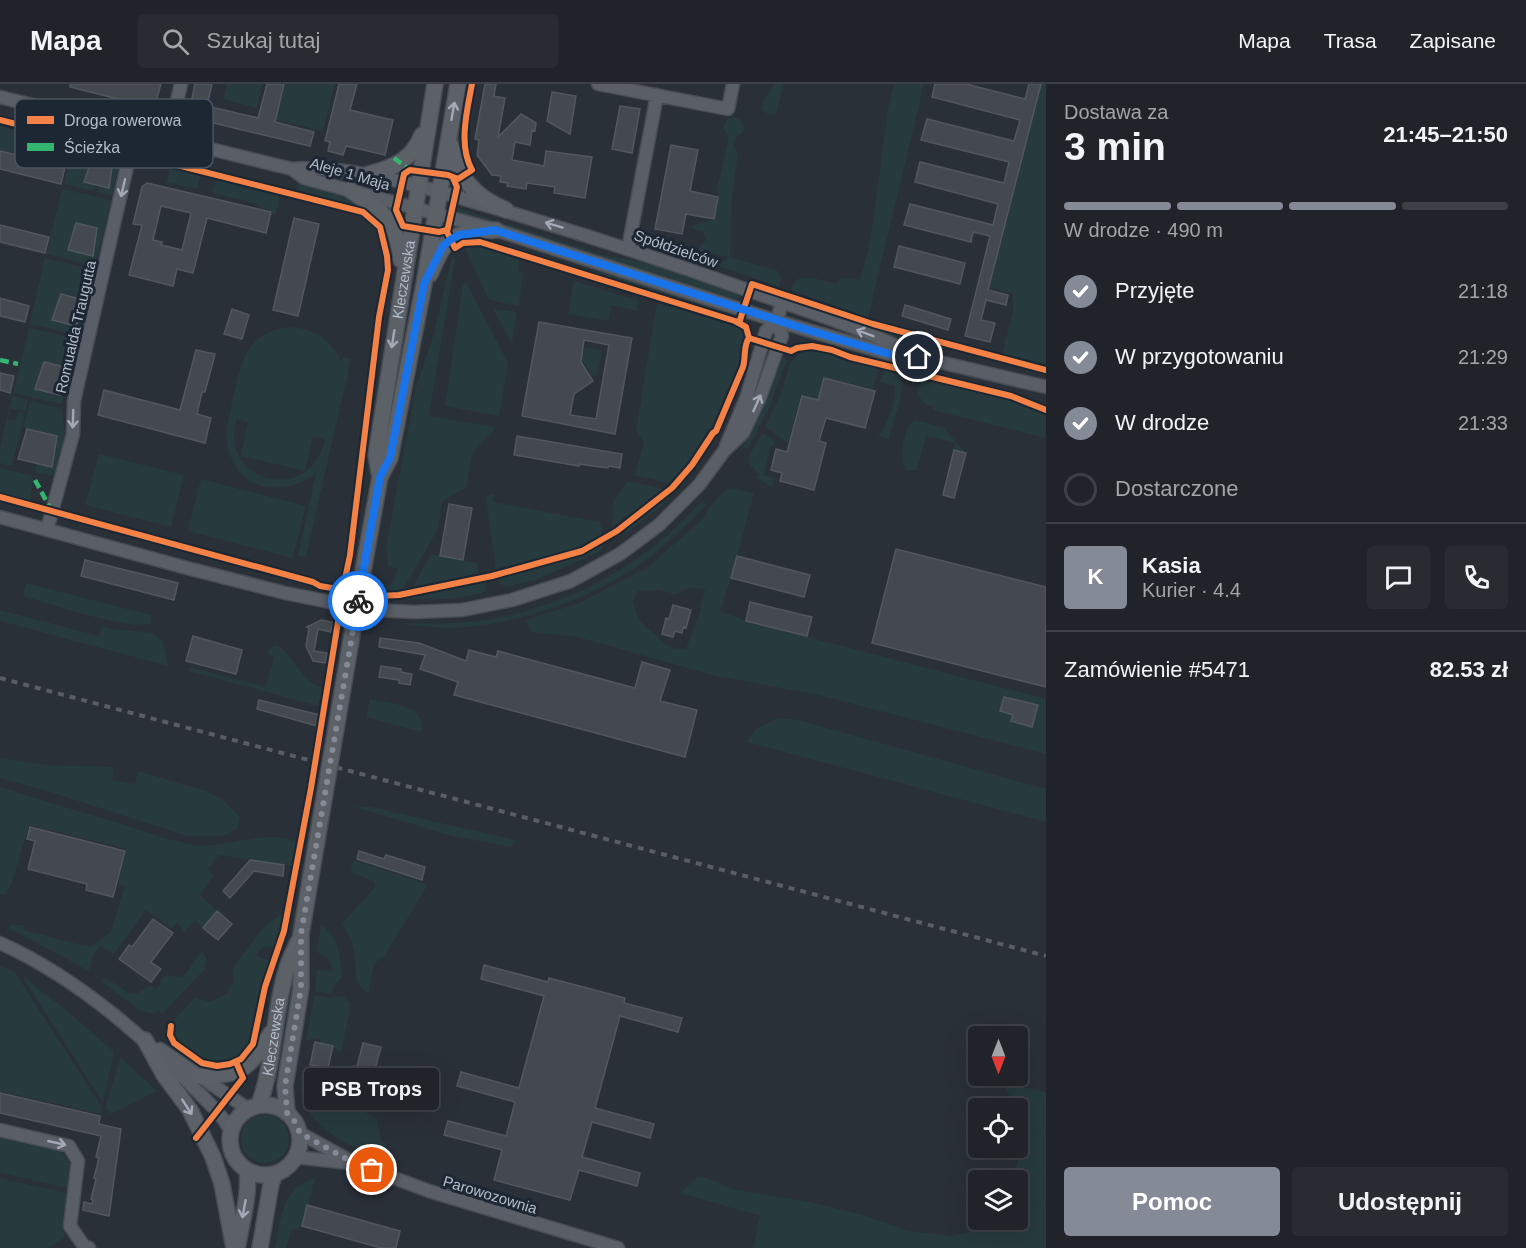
<!DOCTYPE html>
<html lang="pl">
<meta charset="utf-8">
<style>
:root{--surface:#20242a;--page:#282c32;--text:#f1f3f6;--muted:#a2a4a8;--line:#3d4147;--accent:#848b96}
body{margin:0;font-family:Helvetica,sans-serif;background:var(--page);color:var(--text);height:100vh;display:flex;flex-direction:column;font-size:22px;white-space:nowrap}
*{box-sizing:border-box;margin:0}
p{font-size:20px;color:var(--muted)}
.icon{flex:none;width:33px;height:33px;fill:none;stroke:currentColor;stroke-width:2;stroke-linecap:round;stroke-linejoin:round}
.map{position:relative;flex:1;overflow:hidden}
.drawer{display:flex;flex-direction:column;background:var(--surface);width:480px}
.drawer>*{flex:none}
.needle{width:39px;rotate:180deg}
.buttons{position:absolute;left:968px;top:942px;display:grid;gap:12px}
.buttons a{display:grid;place-items:center;width:60px;height:60px;border-radius:6px;background:var(--surface);box-shadow:0 6px 24px #0002,0 0 0 2px var(--line);font-size:30px}
.pin{position:absolute;display:grid;place-items:center;width:51px;height:51px;color:#fff;margin:-26px;border:3px solid #fff;border-radius:50%;box-shadow:0 2px 6px #0007}
.courier{position:absolute;display:grid;place-items:center;width:60px;height:60px;margin:-30px;border:4px solid #1a73e8;border-radius:50%;background:#fff;color:#222;box-shadow:0 2px 8px #0007}
.bubble{position:absolute;height:42px;border-radius:6px;background:var(--surface);box-shadow:0 6px 24px #0002,0 0 0 2px var(--line);font-size:20px;font-weight:600;line-height:42px;text-align:center}
.head em{font-style:normal;font-weight:600}
.head div{display:flex;flex-direction:column-reverse}
.head{display:flex;align-items:center;justify-content:space-between;height:102px;padding:0 18px}
h1{font-size:39px;font-weight:600;line-height:45px}
.bar{display:grid;grid-template-columns:repeat(4,1fr);gap:9px 6px;align-content:center;height:72px;padding:0 18px}
.bar i{height:8px;border-radius:4px;background:var(--line)}
.bar .current{background:var(--accent)}
.bar p{grid-column:span 4}
.line{display:flex;align-items:center;gap:15px;padding:0 18px;border-top:2px solid var(--line)}
.line div{flex:1}
.round{display:grid;place-items:center;flex:none;width:63px;height:63px;border-radius:6px;background:var(--page)}
ol{padding:0 18px;list-style:none}
li{display:flex;align-items:center;gap:18px;height:66px}
li p{margin-inline-start:auto}
li .icon{padding:6px;border-radius:50%;background:var(--accent);color:#fff;stroke-width:4}
li:last-child{color:var(--muted)}
li i{width:33px;height:33px;border:3px solid var(--line);border-radius:50%}
.action{display:flex;gap:12px;margin-top:auto;padding:12px 18px}
.action a{flex:1;height:69px;border-radius:6px;background:var(--accent);color:#fff;font-size:24px;font-weight:600;line-height:69px;text-align:center}
.action a+a{background:var(--page);color:var(--text)}
header{display:flex;align-items:center;gap:36px;box-sizing:border-box;height:84px;padding:0 30px;background:var(--surface);border-bottom:2px solid var(--line)}
header strong{font-size:28px}
nav{display:flex;gap:33px;margin-inline-start:auto;font-size:21px}
.search{width:420px;height:54px;background:var(--page);display:flex;align-items:center;gap:15px;box-sizing:border-box;padding:0 21px;border-radius:6px;color:var(--muted);font-size:22px}
main{display:flex;flex:1;min-height:0}
.map>svg:first-child{display:block}
.green{fill:#273a3e;fill-rule:evenodd}
.building{fill:#444950;stroke:#52575f;stroke-width:1.5;fill-rule:evenodd}
.lines{fill:none;stroke-linecap:round;stroke-linejoin:round}
.minor-casing{stroke:#484c53;stroke-width:15}
.major-casing{stroke:#484c55;stroke-width:18}
.minor{stroke:#5a5e66;stroke-width:12}
.major{stroke:#5c6168;stroke-width:15}
.rail{stroke:#595d64;stroke-width:4;stroke-dasharray:6 6;stroke-linecap:butt}
.major-bridge-casing{stroke:#484c55;stroke-width:18;stroke-linecap:butt}
.major-bridge{stroke:#5c6168;stroke-width:15}
.quiet{stroke:#33b770;stroke-width:4.5;stroke-dasharray:9 4.5;stroke-linecap:butt}
.cycleway-casing{stroke:#1d2633;stroke-width:10}
.cycleway{stroke:#f48246;stroke-width:6}
.oneway{stroke:#a2aab6}
.oneway2{stroke:#a2a9b5}
.done{stroke:#848b96;stroke-width:6;stroke-dasharray:0 10.8}
.route{stroke:#1a73e8;stroke-width:8}
.labels{text-anchor:middle;stroke-width:6;stroke-linejoin:round;paint-order:stroke}
.street-label{font-size:15px;fill:#b4bcc9;stroke:#1d2633}
.key{fill:#1d2633;stroke:#4a5360;stroke-width:1.5}
.key-label{font-size:16px;fill:#b4bcc9}
</style>
<header>
<strong>Mapa</strong>
<div class="search"><svg class="icon" aria-label="search" viewBox="0 0 24 24"><circle cx="10" cy="10" r="6"/><path d="M15 15l6 6"/></svg>Szukaj tutaj</div>
<nav><a>Mapa</a><a>Trasa</a><a>Zapisane</a></nav>
</header>
<main>
<div class="map">
<svg width="1046" height="1164" viewBox="0 0 1046 1164">
<rect width="100%" height="100%" fill="#2a3038"/>
<!-- green -->
<path class="green" d="M227 0H262L257 24 223 15Z
M284 0H335L323 47 276 36Z
M465 0H470L463 43 465 82 456 60Z
M774 0H784L776 30 770 31 761 26 763 18Z
M894 0H924L868 234 791 206C794 185 821 197 835 199L843 194 860 196 870 160 888 25Z
M1041 0H1046V281L1002 270 1013 228V210L989 203Z
M728 34H738L744 42 743 49 737 52 733 60 738 70 732 113 730 173 778 187 781 195 779 203 719 182 728 173 711 169 707 179 699 175 700 163 706 156 703 147 696 146 692 142C700 138 706 139 714 135L718 113 717 105 729 53 723 44Z
M0 42 40 53 50 54 65 79V83L0 67Z
M73 59 121 70 112 111 98 108 100 102 109 104 113 77 93 72 90 85H87L84 98 95 101 93 107 64 100Z
M170 83 201 91 197 105 171 99 166 102Z
M217 95 278 111 279 118 275 131 272 130V127L260 123 258 120 212 109Z
M298 100C316 105 361 114 370 129L349 120 296 107Z
M62 105 111 116 95 182 46 170Z
M457 124 604 171 650 180 740 210 738 217 456 128Z
M479 163 520 175 518 186 523 188 519 222 489 216 465 164Z
M452 172 455 175 429 332 497 343 473 368 466 403 442 418 438 445 403 505 384 509V505L393 498 398 485 388 482 386 462 416 304 433 253Z
M45 174 94 186 79 251 30 240Z
M588 186 630 195 732 230 731 233 585 187Z
M574 197 639 217 637 227 611 221 608 237 568 230Z
M466 198 508 279 499 332 445 322 463 200Z
M657 219 741 244 745 249 737 285 712 343 709 345 687 379 669 399 635 391 644 358 636 347Z
M493 225 517 228 512 259Z
M291 243C315 245 332 256 341 278L343 273 351 275 306 473 298 471 316 390C276 417 231 404 226 352 227 338 231 324 234 310 242 274 248 247 291 243ZM237 335 248 338 241 372 305 387 313 352 325 355C310 424 217 397 237 335Z
M877 243 947 262 938 267 880 248Z
M29 244 78 255 62 320 13 309Z
M585 263 602 267 597 292 592 291 582 277Z
M801 267C819 265 833 272 849 277 859 280 869 281 879 283L873 305 823 293 818 315 801 311 788 359 765 343 780 311 790 280Z
M783 273 786 275V278L768 326 748 365 743 364 763 324Z
M884 284 900 288C907 304 893 338 889 355L878 352C889 339 895 320 895 302L880 298Z
M924 295 1008 315 1046 327V354L933 326V323L927 321 918 312 920 299Z
M12 312 28 316 26 327 10 325 8 335 15 337 18 328 25 330 12 382 0 379V363Z
M30 317 62 325 65 351 55 392 35 388 37 379 52 383 57 352 27 345 24 342Z
M915 336 944 344 966 369 954 366 956 359 926 352 917 386 907 387C898 376 903 343 915 336Z
M762 349 775 357 774 361 770 363 764 391 774 394 772 403 757 394 759 390 750 381 749 372Z
M99 370 184 391 171 443 85 421Z
M694 382H698L661 422 627 449 619 448 674 405Z
M0 384 31 391 33 398 30 418 0 410Z
M201 395 306 422 293 474 188 447Z
M628 397 663 405 612 443 614 416Z
M729 404C739 405 745 408 754 409L731 494 720 527 746 537 1046 615V670L819 611 716 592 577 553 531 548 526 536 577 520 648 483 705 433C710 420 718 412 729 404ZM689 504 705 505 700 528 686 565 672 564 664 559 639 536 633 517 638 507 657 506 675 510Z
M494 410 493 418 600 438 603 450 571 466 496 485 486 415 490 411Z
M702 417 706 421C691 436 676 452 660 465 609 507 541 534 476 542 450 546 425 543 399 539 425 540 451 540 476 537 563 526 644 482 702 417Z
M604 458 601 467 536 496 506 503C501 501 498 498 497 493L572 473Z
M431 470 477 479 478 490 413 503Z
M486 495 485 506 481 510 446 515H389Z
M26 499 151 531 152 539C131 548 49 519 23 512Z
M0 526 99 552 102 542 114 545 154 549 163 558 168 582 0 537Z
M277 561C296 574 298 595 322 604L318 622 188 587 190 583 266 603 274 573 267 570 271 563Z
M370 615C387 618 430 622 421 648L366 633Z
M777 634 798 636 1046 705V738L747 658 755 646Z
M0 674 47 681 114 683 112 696 135 700 138 687 206 707 223 716 240 733 238 744 223 752H187L44 706 0 694Z
M0 703C41 716 81 728 122 740 147 748 172 758 197 761 226 765 271 743 296 759L291 782 219 771 208 785 214 791 200 811 217 827 203 844 195 836 184 848 177 838 172 845 146 826 114 870 100 862 92 874 89 887 9 844 10 841H25L24 846 89 863 111 848 125 802 118 800 126 765 29 741 12 799 6 810H0Z
M355 723H371L516 756 511 763 452 752Z
M356 777 424 799 427 802 385 871 374 880 369 909C352 902 357 881 354 866 352 856 347 848 342 840L375 803V799C368 792 358 794 351 786L352 779Z
M285 829 282 845 276 862 263 863 256 871 269 876 252 956 244 968 235 974 213 977 202 973 176 954 175 948 177 942 172 938 195 914 211 918 226 910 234 897 232 886 237 878 265 842 278 832Z
M321 840C338 853 341 872 342 893L334 902 332 910 315 907 317 886 332 887 329 875 317 868Z
M202 867 207 876 205 885 162 930 159 927 154 930 141 927 101 897 105 894 108 895 130 910 138 909 151 901 156 905 161 899 159 897 167 891 183 893Z
M0 882 14 887 102 1023 100 1030 0 1007Z
M22 892 70 929 114 968 103 1019Z
M290 903 294 905 278 997H273Z
M314 912 332 914 342 912 351 919 342 965 338 969 333 962 320 959V955L315 954 306 957Z
M121 974 157 1007 111 1030 105 1023Z
M318 987 336 995 345 1009 357 1023 377 1035 381 1056 387 1060 383 1077C346 1059 293 1039 301 990Z
M1002 999 1046 1008V1164H753L760 1132 680 1109 698 1093 707 1094 733 1105 810 1118 863 1131 908 1147 952 1152 983 1144 992 1136H1017V1096H1012L1024 1056 1023 1034Z
M241 1055a24 24 0 1 1 48 0a24 24 0 1 1-48 0Z
M0 1054 61 1068 71 1081 68 1104 0 1089Z
M0 1094 69 1110 64 1154 47 1164H0Z
M315 1094 302 1142 291 1146 286 1164H275C282 1133 280 1105 315 1094Z"/>
<!-- building -->
<path class="building" d="M70 0H161L154 24 70 3Z
M195 0H212L207 22 258 34 267 0H284L275 38 314 48 310 62 188 33Z
M339 0H357L350 26 393 36 385 71 346 62 343 71 328 67 330 58 325 57Z
M485 0H496L494 12 505 14 498 53 521 30 536 39 535 47 532 46 530 61 515 58 512 76 544 82 546 67 592 73 585 114 554 109 555 103 527 99 526 105 507 102 508 99 500 98 501 92 492 91 477 71 479 56 475 55Z
M935 0H966L1025 15 1029 0H1041L988 206 1008 211 1006 221 986 216 981 236 995 239 990 258 965 252 990 152 973 148 971 158 904 141 910 120 993 141 998 120 915 98 920 78 1004 99 1009 78 921 56 927 35 1014 57 1020 36 932 13Z
M552 8 576 12 570 50 547 37Z
M620 22 640 25 632 69 612 65Z
M671 61 698 66 690 107 718 113 714 135 686 130 682 150 655 145Z
M0 67 65 83 61 100 0 85Z
M93 72 113 76 109 104 84 98Z
M147 99 271 128 266 149 207 134 193 189 177 185 173 202 129 191 142 141 133 140 142 103ZM161 122 191 129 182 166 161 161 162 158 153 156Z
M294 134 319 140 298 232 273 226Z
M76 139 97 144 93 172 68 166Z
M0 141 49 153 45 169 0 158Z
M899 162 965 179 960 200 894 183Z
M61 210 80 215 77 227 80 228 76 242 52 236Z
M0 214 29 222 25 238 0 232Z
M905 221 951 235 948 246 902 232Z
M232 225 249 231 242 255 224 250Z
M539 238 632 254 615 350 522 332ZM584 256 609 261 596 335 570 331 574 310 593 297 581 278Z
M196 266 215 270 205 308H202L197 330 211 334 205 359 98 331 104 306 180 326Z
M44 278 65 283 60 311 35 305Z
M0 289 14 292 10 309 0 306Z
M824 294 875 307 865 344 826 334 819 357 826 359 814 406 780 397 782 389 771 386 776 365 787 368 802 312 818 316Z
M27 345 57 352 52 383 18 375Z
M517 352 622 370 620 384 609 382 608 384 579 380V382L514 371Z
M954 366 966 369 954 414 943 411Z
M449 420 472 424 463 476 440 472Z
M896 465 1046 503V603L872 559Z
M737 472 810 491 804 513 731 494Z
M85 476 178 499 174 516 81 492Z
M750 518 812 533 807 552 746 537Z
M673 521 691 526 686 544 683 543 682 549 675 547 673 553 662 550 666 534 669 535Z
M321 536 332 538 331 548 318 545 314 567 327 569 325 579 313 577 306 562 309 544 307 543Z
M193 552 242 566 236 590 186 577Z
M380 554 419 559 466 577 469 566 496 573 498 567 635 604 642 578 670 586 660 617 697 626 685 673 454 611 458 598 420 585 425 571 379 563Z
M381 582 401 585V588L412 590 410 601 399 599V596L379 593Z
M1004 613 1038 621 1032 643 1011 637 1013 631 1000 627Z
M259 616 320 631 317 642 257 625Z
M30 743 125 767 113 813 86 806 87 800 28 785 35 757 27 755Z
M359 767 384 775 386 771 425 783 422 796 357 775Z
M250 776 284 781 283 792 254 787 230 814 223 807Z
M217 827 232 840 218 856 203 844Z
M153 835 173 849 151 878 161 885 151 898 119 875 129 861 132 863Z
M484 881 548 898 549 894 625 914 624 919 682 934 678 948 620 932 595 1024 654 1040 650 1054 592 1038 582 1073 640 1089 637 1102 579 1086 570 1116 494 1096 502 1066 444 1051 448 1037 506 1052 515 1018 457 1002 461 988 519 1004 544 912 481 895Z
M315 958 333 962 328 984 310 981Z
M363 959 381 963 375 985 385 987 383 995 362 991 361 995 352 993 354 982 357 983Z
M0 1009 100 1032 99 1040 121 1045 109 1132 83 1126 84 1118 92 1120 93 1116 91 1115 96 1095 94 1094 99 1074 96 1073 101 1052 0 1029Z
M307 1121 400 1147 396 1164H381L302 1142Z"/>
<g class="lines">
<defs>
<path id="minor" d="M598 0 728 25 733 0
M0 13 292 85 304 94 496 146 777 237 893 271 918 273 1046 303
M168 55 181 0
M292 85C307 83 321 85 336 86 381 91 422 102 464 115 562 143 658 174 753 208 807 227 864 244 914 271
M628 165 657 11
M726 362 747 312 766 247 777 237
M0 433 187 484 285 509 340 520 375 526 414 528 462 526 512 516 571 497 620 470 659 441 699 401 724 367 743 349 760 313 782 252 777 237 782 218
M47 446 73 350 74 317 135 47
M0 859C84 897 150 959 214 1024L224 1036 231 1047
M160 965 248 1025
M0 1046 69 1062 78 1077 70 1142 84 1162 89 1164
M300 1049 354 1079 429 1107 618 1164
M296 1073 349 1079"/>
<g id="major">
<path d="M450 60C459 94 473 112 506 126"/>
<path d="M369 90C393 84 412 76 422 51"/>
<path d="M350 106C382 127 397 136 401 176"/>
<path d="M430 190C434 181 438 172 443 164 453 147 478 147 496 146"/>
<path id="s1" d="M380 393 376 371 435 0"/>
<path d="M361 498 380 393 390 374 424 200 458 0"/>
<path d="M145 956 164 991 190 1026 213 1073 222 1100 234 1164"/>
<path d="M200 992C244 991 248 985 271 949"/>
<circle cx="265" cy="1056" r="35"/>
<path id="s2" d="M259 1021C275 977 273 929 287 884 290 875 294 867 298 858"/>
<path d="M287 1029 285 1002 301 904V850"/>
<path d="M238 1160C242 1136 250 1110 247 1086"/>
<path d="M260 1164 271 1100 275 1090"/>
</g>
</defs>
<!-- minor casing -->
<use href="#minor" class="minor-casing"/>
<!-- major casing -->
<use href="#major" class="major-casing"/>
<!-- minor -->
<use href="#minor" class="minor"/>
<!-- major -->
<use href="#major" class="major"/>
<!-- rail -->
<path class="rail" d="M0 594 1046 872"/>
<defs>
<path id="major-bridge" d="M301 850 361 498"/>
</defs>
<!-- major-bridge casing -->
<use href="#major-bridge" class="major-bridge-casing"/>
<!-- major-bridge -->
<use href="#major-bridge" class="major-bridge"/>
<!-- quiet -->
<path class="quiet" d="M394 74 410 86
M0 276 18 280
M35 396 49 422"/>
<defs>
<path id="cycleway" d="M0 36 126 68
M118 66 127 22 182 36
M137 71 363 128 380 143 387 172 388 186 379 233 350 471 345 495 311 704 284 847 265 903 253 960 241 975 230 980 217 982 202 979 174 959 170 951 171 942
M453 94 457 103 447 148 455 164 463 159 480 158 735 237 746 243 749 254
M447 146 439 148 403 142 396 126 404 90 410 86 448 91 458 95 472 86C458 61 467 27 472 0
M739 239 752 200 873 240 1046 286
M0 413 313 498 320 502 380 512 399 511 492 492 582 467 617 447 672 404 692 381 713 349 716 347 743 283C746 274 743 261 749 254L791 267 797 264 812 262 832 266 850 273 1011 312 1046 326
M196 1054 243 994 236 978"/>
</defs>
<!-- cycleway casing -->
<use href="#cycleway" class="cycleway-casing"/>
<!-- cycleway -->
<use href="#cycleway" class="cycleway"/>
</g>
<!-- one-way arrows -->
<defs><path id="oneway-shaft" d="M-6 0H5M1.5-3L5.5 0L1.5 3" fill="none" stroke-width="1.6" stroke-linecap="round" stroke-linejoin="round" transform="scale(1.5)"/></defs>
<g class="oneway">
<use href="#oneway-shaft" transform="translate(453 27) rotate(-80)"/>
<use href="#oneway-shaft" transform="translate(393 255) rotate(99)"/>
<use href="#oneway-shaft" transform="translate(187 1023) rotate(57)"/>
<use href="#oneway-shaft" transform="translate(244 1125) rotate(100)"/>
</g>
<g class="oneway2">
<use href="#oneway-shaft" transform="translate(123 104) rotate(103)"/>
<use href="#oneway-shaft" transform="translate(554 141) rotate(-163)"/>
<use href="#oneway-shaft" transform="translate(865 249) rotate(-159)"/>
<use href="#oneway-shaft" transform="translate(757 319) rotate(-66)"/>
<use href="#oneway-shaft" transform="translate(73 335) rotate(92)"/>
<use href="#oneway-shaft" transform="translate(57 1059) rotate(13)"/>
</g>
<g class="lines">
<!-- done -->
<path class="done" d="M358 517 301 850V904L285 1002 287 1029 293 1034 300 1049 354 1079 372 1086"/>
<!-- route -->
<path class="route" d="M358 517 380 393 390 374 424 200 443 162 450 156 459 151 495 146 808 246 893 271 918 273"/>
</g>
<g class="labels">
<!-- street labels -->
<g class="street-label">
<text transform="translate(350 90) rotate(16)" y="5">Aleje 1 Maja</text>
<text transform="translate(676 165) rotate(19)" y="5">Spółdzielców</text>
<text dy="5" stroke="none"><textPath href="#s1" startOffset="200">Kleczewska</textPath></text>
<text transform="translate(76 243) rotate(-77)" y="5">Romualda Traugutta</text>
<text dy="5" stroke="none"><textPath href="#s2" startOffset="70">Kleczewska</textPath></text>
<text transform="translate(490 1111) rotate(17)" y="5">Parowozownia</text>
</g>
</g>
<!-- legend -->
<rect x="15" y="15" width="198" height="69" rx="9" class="key"/>
<rect x="27" y="32" width="27" height="8" fill="#f48246"/>
<rect x="27" y="59" width="27" height="8" fill="#33b770"/>
<g class="key-label">
<text x="64" y="42">Droga rowerowa</text>
<text x="64" y="69">Ścieżka</text>
</g>
</svg>
<div class="buttons">
<a><svg class="needle" viewBox="-14 -14 28 28"><path d="M0-13l5 13h-10z" fill="#e53935"/><path d="M0 13l5-13h-10z" fill="#a2a4a8"/></svg></a>
<a><svg class="icon" aria-label="locate" viewBox="0 0 24 24"><circle cx="12" cy="12" r="6"/><path d="M12 2v4M12 18v4M2 12h4M18 12h4"/></svg></a>
<a><svg class="icon" aria-label="layers" viewBox="0 0 24 24"><path d="M12 4l9 5-9 5-9-5zM3 14l9 5 9-5"/></svg></a>
</div>
<div class="pin" style="left:372px;top:1086px;background:#ea580c"><svg class="icon" aria-label="bag" viewBox="0 0 24 24"><path d="M5 8h14l-1 12H6zM9 8a3 3 0 0 1 6 0"/></svg></div>
<div class="pin" style="left:918px;top:273px;background:#1f2937"><svg class="icon" aria-label="home" viewBox="0 0 24 24"><path d="M3 11l9-7 9 7M6 9v11h12V9"/></svg></div>
<div class="courier" style="left:358px;top:517px"><svg class="icon" aria-label="bike" viewBox="0 0 24 24"><circle cx="6" cy="16" r="4"/><circle cx="18" cy="16" r="4"/><path d="M6 16l4-8h5l3 8M10 8l3 8H6M13 5h3"/></svg></div>
<div class="bubble" style="left:304px;top:984px;width:135px">PSB Trops</div>
</div>
<section class="drawer">
<div class="head"><div><h1>3 min</h1><p>Dostawa za</p></div><em>21:45–21:50</em></div>
<div class="bar"><i class="current"></i><i class="current"></i><i class="current"></i><i></i><p>W drodze · 490 m</p></div>
<ol>
<li><svg class="icon" aria-label="check" viewBox="0 0 24 24"><path d="M5 12l5 5 9-10"/></svg>Przyjęte<p>21:18</p></li>
<li><svg class="icon" aria-label="check" viewBox="0 0 24 24"><path d="M5 12l5 5 9-10"/></svg>W przygotowaniu<p>21:29</p></li>
<li><svg class="icon" aria-label="check" viewBox="0 0 24 24"><path d="M5 12l5 5 9-10"/></svg>W drodze<p>21:33</p></li>
<li><i></i>Dostarczone</li>
</ol>
<div class="line" style="height:108px"><b class="round" style="background:var(--accent);color:#fff">K</b><div><b>Kasia</b><p>Kurier · 4.4</p></div><a class="round"><svg class="icon" aria-label="chat" viewBox="0 0 24 24"><path d="M4 5h16v11H9l-5 4z"/></svg></a><a class="round"><svg class="icon" aria-label="phone" viewBox="0 0 24 24"><path d="M5 4h4l2 5-3 2q2 4 5 5l2-3 5 2v4C11 20 4 13 5 4z"/></svg></a></div>
<div class="line" style="height:78px"><div>Zamówienie #5471</div><b>82.53 zł</b></div>
<div class="action"><a>Pomoc</a><a>Udostępnij</a></div>
</section>
</main>
